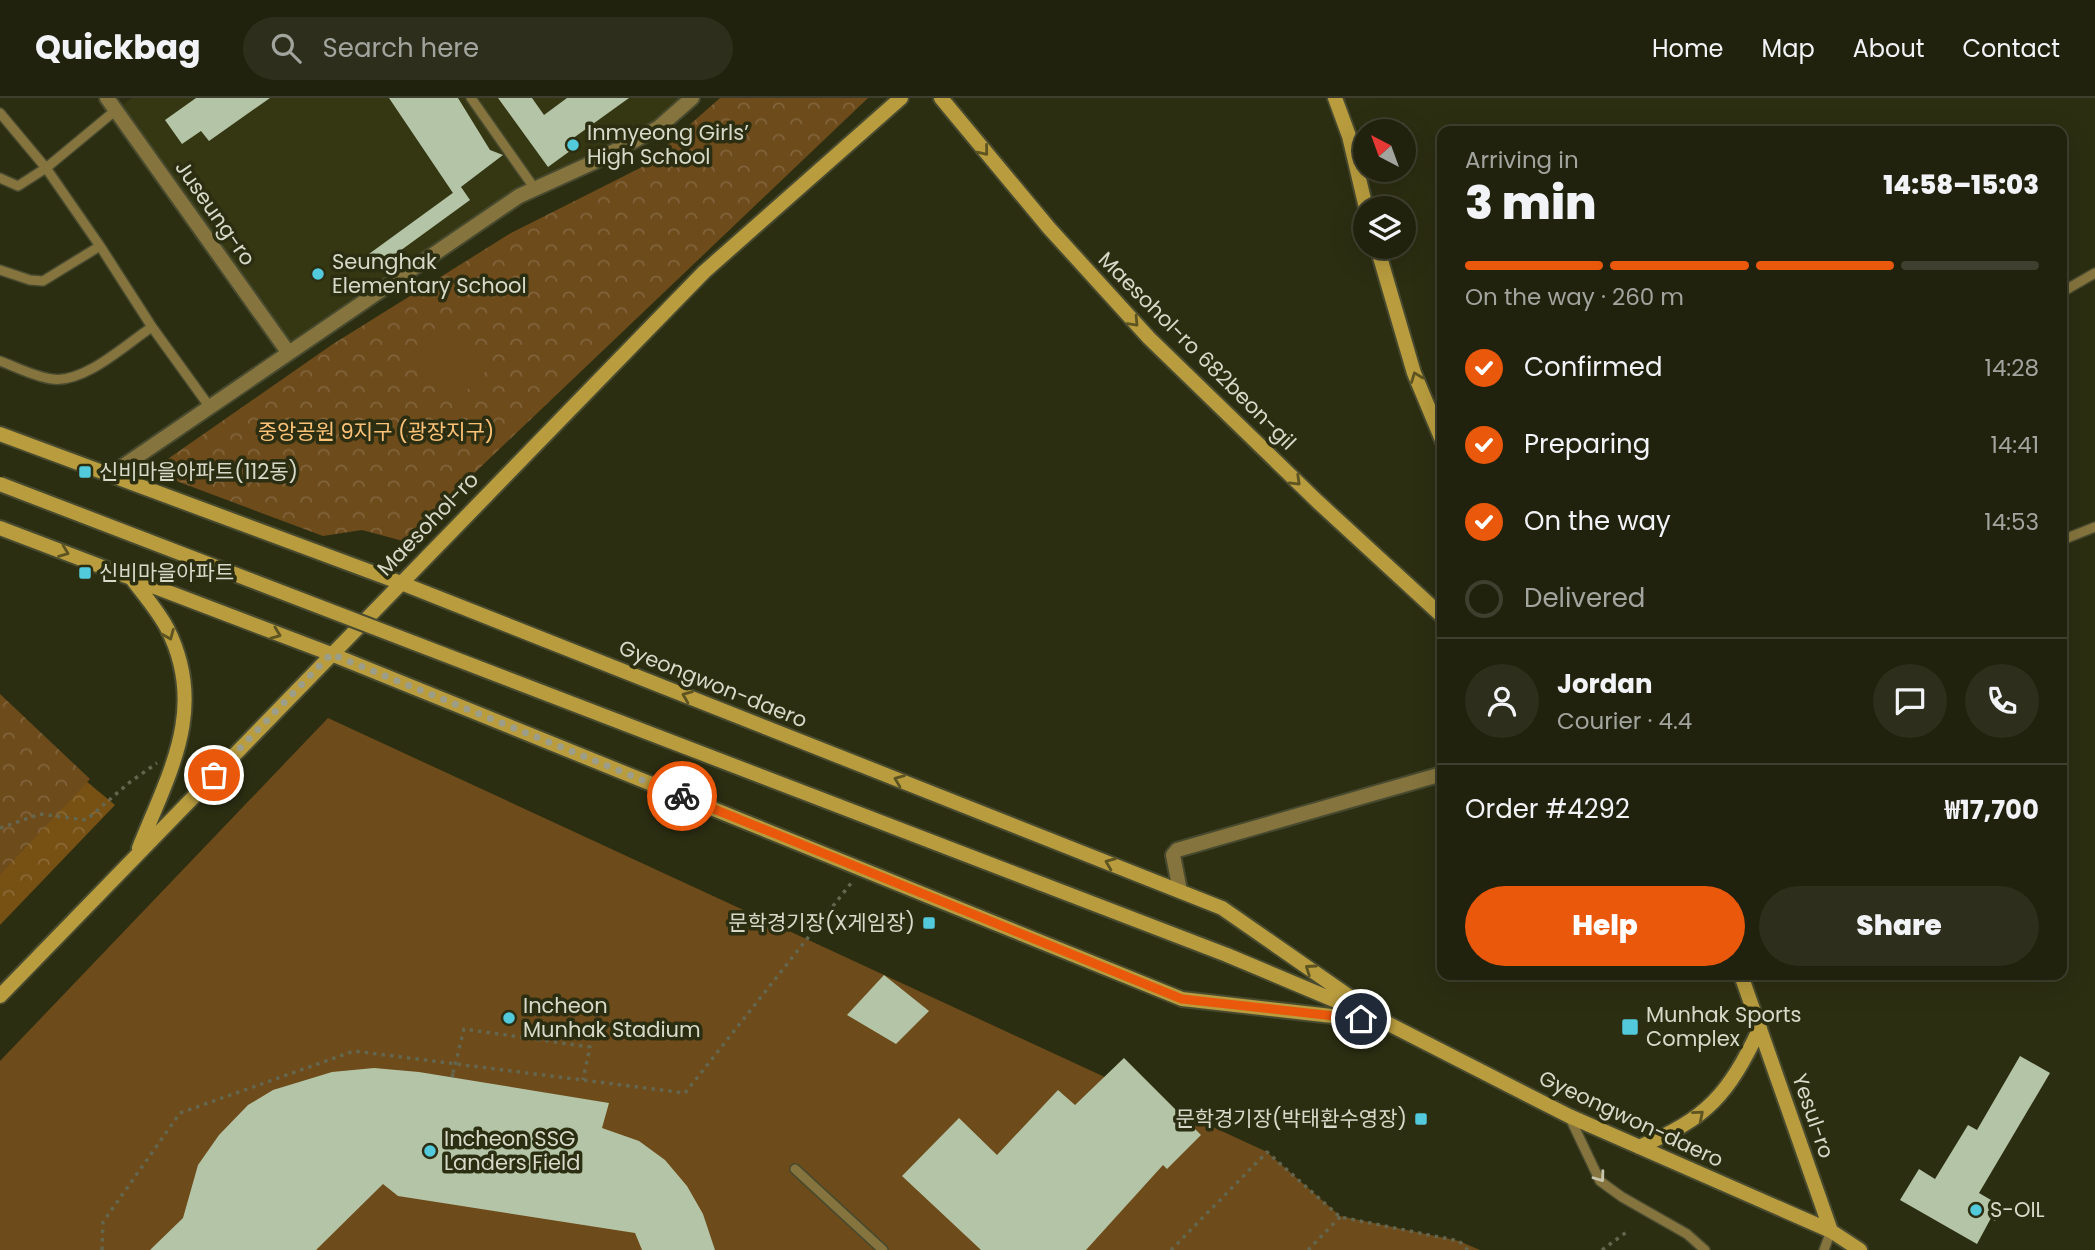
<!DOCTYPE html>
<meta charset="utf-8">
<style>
:root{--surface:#21220e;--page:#2d2f1c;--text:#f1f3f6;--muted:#a2a49e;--line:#3e3f2e;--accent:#ea580c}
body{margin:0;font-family:Poppins,"Noto Sans KR",sans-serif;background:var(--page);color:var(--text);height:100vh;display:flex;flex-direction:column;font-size:26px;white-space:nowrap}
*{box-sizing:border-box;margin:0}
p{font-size:23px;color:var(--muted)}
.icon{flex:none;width:38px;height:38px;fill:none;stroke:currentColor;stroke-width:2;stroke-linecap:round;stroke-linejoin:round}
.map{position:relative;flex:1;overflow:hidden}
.sheet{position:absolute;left:1437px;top:28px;width:630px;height:854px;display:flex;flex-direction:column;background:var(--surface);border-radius:14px;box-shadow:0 7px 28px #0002,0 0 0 2px var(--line)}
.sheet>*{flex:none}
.needle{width:46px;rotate:319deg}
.fabs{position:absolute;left:1353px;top:21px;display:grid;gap:14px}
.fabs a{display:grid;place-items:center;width:63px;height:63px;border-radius:50%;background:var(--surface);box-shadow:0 7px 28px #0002,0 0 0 2px var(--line);font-size:35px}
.pin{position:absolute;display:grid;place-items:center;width:60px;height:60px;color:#fff;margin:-30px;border:4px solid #fff;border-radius:50%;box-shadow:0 2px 7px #0007}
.courier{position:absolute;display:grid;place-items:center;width:70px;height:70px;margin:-35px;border:5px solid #ea580c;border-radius:50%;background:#fff;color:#222;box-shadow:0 2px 9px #0007}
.headline em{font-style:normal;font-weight:800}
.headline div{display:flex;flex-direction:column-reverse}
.headline{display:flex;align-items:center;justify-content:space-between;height:119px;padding:0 28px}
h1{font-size:46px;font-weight:800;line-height:52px}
.bar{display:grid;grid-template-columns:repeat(4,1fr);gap:10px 7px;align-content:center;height:84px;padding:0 28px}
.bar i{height:9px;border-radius:5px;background:var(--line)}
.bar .current{background:var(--accent)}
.bar p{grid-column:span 4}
.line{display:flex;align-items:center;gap:18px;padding:0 28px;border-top:2px solid var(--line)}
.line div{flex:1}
.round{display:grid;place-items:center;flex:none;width:74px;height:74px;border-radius:37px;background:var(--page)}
ol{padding:0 28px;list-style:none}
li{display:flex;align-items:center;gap:21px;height:77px}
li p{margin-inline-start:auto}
li .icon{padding:7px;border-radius:50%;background:var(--accent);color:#fff;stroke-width:4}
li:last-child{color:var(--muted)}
li i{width:38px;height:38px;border:4px solid var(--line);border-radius:50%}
.cta{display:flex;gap:14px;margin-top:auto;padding:14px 28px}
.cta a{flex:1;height:80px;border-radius:42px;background:var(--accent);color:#fff;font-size:28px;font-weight:800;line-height:80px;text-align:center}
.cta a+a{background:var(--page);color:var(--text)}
header{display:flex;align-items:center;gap:42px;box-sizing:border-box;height:98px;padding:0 35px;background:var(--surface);border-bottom:2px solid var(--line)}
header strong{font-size:33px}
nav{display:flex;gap:38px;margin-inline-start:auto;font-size:24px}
.search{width:490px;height:63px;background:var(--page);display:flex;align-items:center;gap:18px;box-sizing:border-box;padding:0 24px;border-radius:38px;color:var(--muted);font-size:26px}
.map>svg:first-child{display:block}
.built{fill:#353713}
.forest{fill:url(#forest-crowns)}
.park{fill:url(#park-crowns)}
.pitch{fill:#6d4b1b}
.building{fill:#b4c4a7}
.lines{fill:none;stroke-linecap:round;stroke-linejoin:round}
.service-casing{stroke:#484a2f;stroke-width:12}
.minor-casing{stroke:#484a2f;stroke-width:18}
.tertiary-casing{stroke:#484a2f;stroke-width:18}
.secondary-casing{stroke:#484a2f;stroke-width:18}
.path{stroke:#64664e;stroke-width:3.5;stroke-dasharray:3.5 5;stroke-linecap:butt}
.service{stroke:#85743d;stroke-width:9}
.minor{stroke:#85743d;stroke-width:14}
.tertiary{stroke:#85743d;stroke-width:14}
.secondary{stroke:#b89c3e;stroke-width:14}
.secondary-bridge-casing{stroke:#484a2f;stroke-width:18;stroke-linecap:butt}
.path-bridge{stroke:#64664e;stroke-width:3.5;stroke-dasharray:3.5 5;stroke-linecap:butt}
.secondary-bridge{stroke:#b89c3e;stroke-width:14}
.oneway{stroke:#5d5421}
.oneway2{stroke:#c7c6ad}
.done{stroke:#9c9e89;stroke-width:7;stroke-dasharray:0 12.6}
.route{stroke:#ea580c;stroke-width:9}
.poi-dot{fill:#53cadc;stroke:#2c2e12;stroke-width:2.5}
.labels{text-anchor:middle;stroke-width:7;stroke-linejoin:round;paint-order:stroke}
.poi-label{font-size:21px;fill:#d8dac9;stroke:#2c2e12;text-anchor:start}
.street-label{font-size:21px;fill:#d8dac9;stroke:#2c2e12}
.park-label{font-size:21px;fill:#fcc378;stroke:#2c2e12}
</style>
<header>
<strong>Quickbag</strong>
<div class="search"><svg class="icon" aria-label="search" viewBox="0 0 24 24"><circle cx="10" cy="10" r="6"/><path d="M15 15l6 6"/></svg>Search here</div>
<nav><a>Home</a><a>Map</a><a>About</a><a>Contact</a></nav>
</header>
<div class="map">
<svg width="2095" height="1152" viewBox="0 0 2095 1152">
<defs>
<pattern id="forest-crowns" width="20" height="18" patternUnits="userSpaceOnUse" patternTransform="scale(1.75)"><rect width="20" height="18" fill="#775014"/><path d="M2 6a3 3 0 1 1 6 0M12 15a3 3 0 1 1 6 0" fill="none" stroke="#8a6935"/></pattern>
<pattern id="park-crowns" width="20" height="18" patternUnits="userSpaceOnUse" patternTransform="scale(1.75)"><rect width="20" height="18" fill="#6d4b1b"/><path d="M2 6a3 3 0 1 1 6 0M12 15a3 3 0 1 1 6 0" fill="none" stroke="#81643b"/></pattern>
</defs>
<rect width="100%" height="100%" fill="#2c2e12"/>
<!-- built -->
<path class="built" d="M132 0H692L658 30 519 98 288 254 116 12Z"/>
<!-- forest -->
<path class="forest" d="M0 612 115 707 0 827Z"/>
<!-- park -->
<path class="park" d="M720 0H868L403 443 362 432 323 438 155 375 162 365 333 246 511 135 642 69Z
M0 596 90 681 0 777Z"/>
<!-- pitch -->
<path class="pitch" d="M445 222 491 268 454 305 407 259Z
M328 620 1267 1054 1340 1118 1459 1143 1480 1152H0V963Z"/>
<!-- building -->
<path class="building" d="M196 0H270L209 43 201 33 182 46 165 22Z
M389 0H458L490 52 503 57 453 95Z
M498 0H532L544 17 567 0H629L565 46 570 53 548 69Z
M461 89 470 102 371 174 362 161Z
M884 877 929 913 896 946 847 917Z
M2020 958 2050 975 1979 1095 2003 1109 1995 1123 1991 1120 1977 1146 1900 1102 1919 1071 1935 1081 1968 1027 1977 1032Z
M1124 960 1201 1037 1167 1071 1163 1067 1086 1152H981L902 1078 959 1020 997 1057 1058 992 1075 1007Z
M374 970 419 974 609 1005 602 1030 639 1043 665 1062 687 1088 703 1116 715 1152H642L635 1135 398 1098 383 1086 316 1152H150L183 1120 198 1067 219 1037 248 1007 273 992 332 974Z"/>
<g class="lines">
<defs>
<path id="service" d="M471 0 535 91
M0 15 46 70 100 148 152 229 209 308
M0 80 18 88 46 70 116 12
M0 172 30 182 43 183 100 148
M2062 194 2095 175
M0 263C16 269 35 279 52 281 84 286 126 246 152 229
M2062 442 2095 429
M1570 1020 1600 1083 1622 1099 1687 1136 1705 1152
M795 1071 883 1152
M1824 1152 1831 1133"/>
<path id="minor" d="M110 377 519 98 594 64 658 30 692 0
M1180 793 1173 757 1177 752 1442 676"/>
<path id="tertiary" d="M107 0 288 254"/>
<path id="secondary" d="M941 0 1049 130 1149 240 1318 404 1442 518
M1335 0 1349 38 1366 110
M1377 149 1414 275 1442 342
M0 336 401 485 1222 810 1386 924
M0 430 331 556 1182 901 1385 924
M133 482C144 497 158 513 167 530 208 610 169 675 139 750
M1227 857 1360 913
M1741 877 1831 1133
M0 898 704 174 901 0
M1379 921 1569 1018 1831 1133 1860 1152
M1639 1049C1708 1020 1728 997 1760 930"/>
</defs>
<!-- service casing -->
<use href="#service" class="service-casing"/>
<!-- minor casing -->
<use href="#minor" class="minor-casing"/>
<!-- tertiary casing -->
<use href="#tertiary" class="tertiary-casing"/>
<!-- secondary casing -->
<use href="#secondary" class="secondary-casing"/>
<!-- path -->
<path class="path" d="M0 730 40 716 86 722 130 684 157 665
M452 979 453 975
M102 1152 103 1124 180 1015 354 953 685 995 852 784
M1171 1152 1267 1054 1340 1119 1459 1143 1468 1152
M1308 1152 1340 1119
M1602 1152 1628 1133"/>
<!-- service -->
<use href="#service" class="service"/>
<!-- minor -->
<use href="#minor" class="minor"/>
<!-- tertiary -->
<use href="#tertiary" class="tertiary"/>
<!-- secondary -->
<use href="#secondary" class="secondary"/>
<defs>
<path id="secondary-bridge" d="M0 386 1227 857"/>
</defs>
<!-- secondary-bridge casing -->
<use href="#secondary-bridge" class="secondary-bridge-casing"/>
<!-- path-bridge -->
<path class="path-bridge" d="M453 975 464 931 590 949 583 982"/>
<!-- secondary-bridge -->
<use href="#secondary-bridge" class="secondary-bridge"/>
</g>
<!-- one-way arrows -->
<defs><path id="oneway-chevron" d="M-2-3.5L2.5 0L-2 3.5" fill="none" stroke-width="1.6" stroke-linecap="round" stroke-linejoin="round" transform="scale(1.75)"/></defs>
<g class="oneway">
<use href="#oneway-chevron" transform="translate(984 53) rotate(51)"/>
<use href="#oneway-chevron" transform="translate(1134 224) rotate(47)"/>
<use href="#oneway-chevron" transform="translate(1416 279) rotate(-111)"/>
<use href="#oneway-chevron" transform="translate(1296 383) rotate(44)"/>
<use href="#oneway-chevron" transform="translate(64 454) rotate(21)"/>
<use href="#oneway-chevron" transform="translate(276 536) rotate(21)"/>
<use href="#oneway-chevron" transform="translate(169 537) rotate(67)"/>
<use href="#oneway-chevron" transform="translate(687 598) rotate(-158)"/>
<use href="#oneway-chevron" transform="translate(899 682) rotate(-158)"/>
<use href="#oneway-chevron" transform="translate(1110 765) rotate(-158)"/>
<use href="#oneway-chevron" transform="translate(1310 871) rotate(-145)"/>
<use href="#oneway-chevron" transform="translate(1699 1017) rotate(-40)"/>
</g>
<use class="oneway2" href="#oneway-chevron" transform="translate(1600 1079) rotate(54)"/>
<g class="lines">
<!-- done -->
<path class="done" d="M214 677 331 556 682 698"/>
<!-- route -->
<path class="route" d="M682 698 1182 901 1361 921"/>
</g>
<!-- markers -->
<g class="poi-dot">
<circle cx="573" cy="47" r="7"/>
<circle cx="318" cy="176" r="7"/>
<rect x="78" y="367" width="14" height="14" rx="3.5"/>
<rect x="78" y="468" width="14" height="14" rx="3.5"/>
<rect x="922" y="818" width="14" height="14" rx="3.5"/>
<circle cx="509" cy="920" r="7"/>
<rect x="1621" y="920" width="18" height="18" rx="3.5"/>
<rect x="1414" y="1014" width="14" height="14" rx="3.5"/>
<circle cx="430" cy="1053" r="7"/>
<circle cx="1976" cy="1112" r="7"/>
</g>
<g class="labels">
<!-- poi labels -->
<g class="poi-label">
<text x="587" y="42">Inmyeong Girls’<tspan x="587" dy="24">High School</tspan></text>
<text x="332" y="171">Seunghak<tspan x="332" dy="24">Elementary School</tspan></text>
<text x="99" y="381">신비마을아파트(112동)</text>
<text x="99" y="482">신비마을아파트</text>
<text x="915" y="832" text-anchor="end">문학경기장(X게임장)</text>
<text x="523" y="915">Incheon<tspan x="523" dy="24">Munhak Stadium</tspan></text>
<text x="1646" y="924">Munhak Sports<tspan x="1646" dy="24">Complex</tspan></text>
<text x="1407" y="1028" text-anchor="end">문학경기장(박태환수영장)</text>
<text x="444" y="1048">Incheon SSG<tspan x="444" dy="24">Landers Field</tspan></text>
<text x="1990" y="1119">S-OIL</text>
</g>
<!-- street labels -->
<g class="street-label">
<text transform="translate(215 115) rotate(55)" y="7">Juseung-ro</text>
<text transform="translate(1197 253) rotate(45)" y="7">Maesohol-ro 682beon-gil</text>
<text transform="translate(428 426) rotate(-46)" y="7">Maesohol-ro</text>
<text transform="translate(713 586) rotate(22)" y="7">Gyeongwon-daero</text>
<text transform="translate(1813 1018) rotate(71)" y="7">Yesul-ro</text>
<text transform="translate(1631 1021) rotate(25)" y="7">Gyeongwon-daero</text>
</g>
<!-- park labels -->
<g class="park-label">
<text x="376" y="341">중앙공원 9지구 (광장지구)</text>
</g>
</g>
</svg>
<div class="fabs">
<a><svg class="needle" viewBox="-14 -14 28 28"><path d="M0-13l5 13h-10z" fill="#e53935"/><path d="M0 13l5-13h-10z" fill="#a2a49e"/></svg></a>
<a><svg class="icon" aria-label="layers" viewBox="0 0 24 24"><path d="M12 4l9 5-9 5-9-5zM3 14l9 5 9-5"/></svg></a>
</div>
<div class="pin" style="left:214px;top:677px;background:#ea580c"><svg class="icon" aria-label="bag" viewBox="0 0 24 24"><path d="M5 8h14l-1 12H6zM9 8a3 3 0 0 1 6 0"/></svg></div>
<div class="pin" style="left:1361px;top:921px;background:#1f2937"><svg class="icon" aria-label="home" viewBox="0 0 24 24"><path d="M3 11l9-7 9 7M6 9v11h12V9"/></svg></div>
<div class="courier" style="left:682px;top:698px"><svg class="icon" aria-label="bike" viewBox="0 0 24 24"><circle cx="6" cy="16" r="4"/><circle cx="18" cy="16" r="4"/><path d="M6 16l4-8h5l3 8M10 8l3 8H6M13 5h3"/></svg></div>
<section class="sheet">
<div class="headline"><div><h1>3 min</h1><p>Arriving in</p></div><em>14:58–15:03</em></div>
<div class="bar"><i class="current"></i><i class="current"></i><i class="current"></i><i></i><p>On the way · 260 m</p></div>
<ol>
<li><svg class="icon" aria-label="check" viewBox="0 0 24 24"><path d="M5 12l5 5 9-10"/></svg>Confirmed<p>14:28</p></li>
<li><svg class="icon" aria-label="check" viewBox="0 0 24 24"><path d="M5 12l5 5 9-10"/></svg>Preparing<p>14:41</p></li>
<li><svg class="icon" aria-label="check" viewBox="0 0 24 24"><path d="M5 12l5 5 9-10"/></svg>On the way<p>14:53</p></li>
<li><i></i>Delivered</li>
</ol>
<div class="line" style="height:126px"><a class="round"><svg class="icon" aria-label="person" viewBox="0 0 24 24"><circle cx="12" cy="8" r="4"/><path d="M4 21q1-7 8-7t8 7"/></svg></a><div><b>Jordan</b><p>Courier · 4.4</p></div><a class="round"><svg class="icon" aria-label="chat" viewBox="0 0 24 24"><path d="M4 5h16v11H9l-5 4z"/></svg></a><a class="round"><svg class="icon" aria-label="phone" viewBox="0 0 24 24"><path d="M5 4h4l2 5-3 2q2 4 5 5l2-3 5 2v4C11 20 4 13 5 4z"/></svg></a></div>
<div class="line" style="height:91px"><div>Order #4292</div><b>₩17,700</b></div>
<div class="cta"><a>Help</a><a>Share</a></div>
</section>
</div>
